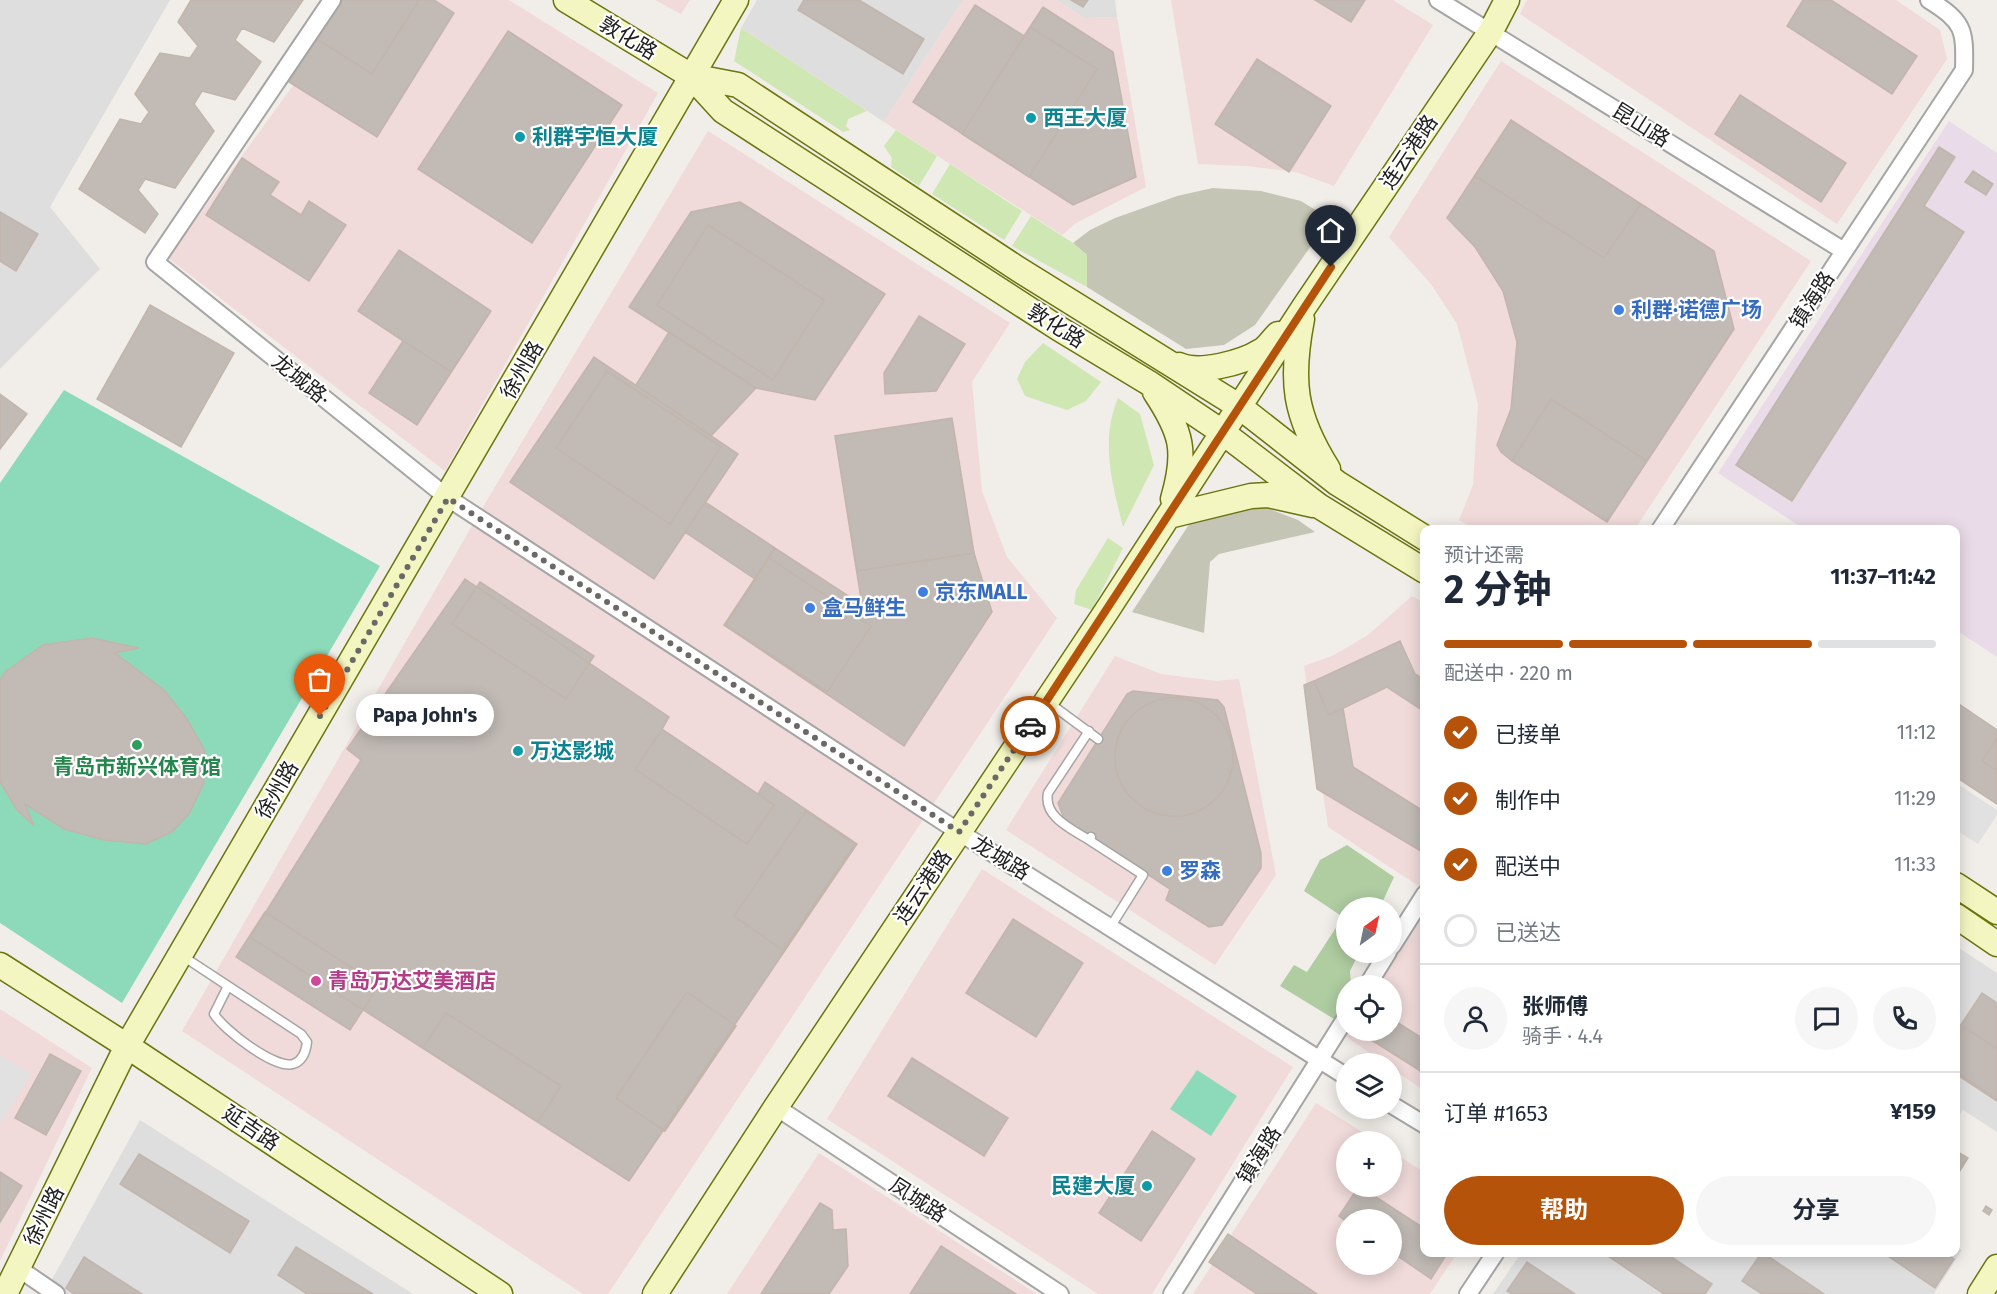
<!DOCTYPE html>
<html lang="zh">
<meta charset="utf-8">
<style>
:root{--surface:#fff;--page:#f6f6f7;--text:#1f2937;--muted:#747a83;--line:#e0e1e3;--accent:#b45309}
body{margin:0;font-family:"Fira Sans","Noto Sans SC",sans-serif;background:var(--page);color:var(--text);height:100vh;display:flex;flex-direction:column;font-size:22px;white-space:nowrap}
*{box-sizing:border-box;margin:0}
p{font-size:20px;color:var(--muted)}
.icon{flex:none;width:33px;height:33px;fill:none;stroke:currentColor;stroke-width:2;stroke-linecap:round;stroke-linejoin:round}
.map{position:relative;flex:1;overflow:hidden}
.details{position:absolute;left:1420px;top:525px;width:540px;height:732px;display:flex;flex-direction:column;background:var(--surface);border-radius:12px;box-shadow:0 3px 15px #0003}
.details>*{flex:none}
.needle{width:39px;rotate:33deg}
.tools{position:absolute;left:1336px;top:897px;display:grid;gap:12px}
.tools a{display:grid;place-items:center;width:66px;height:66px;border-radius:50%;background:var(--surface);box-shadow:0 3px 15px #0003;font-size:30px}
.pin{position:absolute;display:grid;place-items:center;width:51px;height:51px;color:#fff;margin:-62px -26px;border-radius:50% 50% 50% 0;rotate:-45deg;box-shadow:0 0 6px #0007}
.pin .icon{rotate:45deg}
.courier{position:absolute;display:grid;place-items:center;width:60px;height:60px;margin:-30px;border:4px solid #b45309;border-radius:50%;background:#fff;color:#222;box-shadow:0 2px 8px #0007}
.bubble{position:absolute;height:42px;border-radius:21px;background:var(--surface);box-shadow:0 3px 15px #0003;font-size:20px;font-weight:700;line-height:42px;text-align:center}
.head em{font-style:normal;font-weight:700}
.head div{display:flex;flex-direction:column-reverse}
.head{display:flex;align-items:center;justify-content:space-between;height:102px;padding:0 24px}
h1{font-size:39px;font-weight:700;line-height:45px}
.bar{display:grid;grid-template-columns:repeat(4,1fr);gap:9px 6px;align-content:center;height:72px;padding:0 24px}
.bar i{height:8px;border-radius:4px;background:var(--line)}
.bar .on{background:var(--accent)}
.bar p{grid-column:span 4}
.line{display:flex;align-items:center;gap:15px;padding:0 24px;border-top:2px solid var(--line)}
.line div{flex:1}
.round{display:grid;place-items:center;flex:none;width:63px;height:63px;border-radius:32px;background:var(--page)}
ol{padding:0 24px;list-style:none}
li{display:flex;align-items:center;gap:18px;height:66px}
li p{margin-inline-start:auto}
li .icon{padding:6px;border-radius:50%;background:var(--accent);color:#fff;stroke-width:4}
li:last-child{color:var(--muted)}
li i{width:33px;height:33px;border:3px solid var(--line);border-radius:50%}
.primary-button{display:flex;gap:12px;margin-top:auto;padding:12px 24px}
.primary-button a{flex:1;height:69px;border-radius:36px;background:var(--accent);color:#fff;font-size:24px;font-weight:700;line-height:69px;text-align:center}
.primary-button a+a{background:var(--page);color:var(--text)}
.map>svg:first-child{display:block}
.residential{fill:#dfdede}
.commercial{fill:#f0dada;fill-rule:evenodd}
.industrial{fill:#e9dbe7}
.construction{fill:#c5c5b5}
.grass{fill:#cee7b3}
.forest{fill:#afcda1}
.pitch{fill:#8ddaba}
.parking{fill:#e1e1e1}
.building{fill:#c1bab5;stroke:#c2b5ac;stroke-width:1.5}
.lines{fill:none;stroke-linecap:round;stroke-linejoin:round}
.lane-casing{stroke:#a5a5a5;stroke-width:11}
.street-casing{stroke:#a5a5a5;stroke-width:20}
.secondary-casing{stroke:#6b740d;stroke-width:27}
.lane{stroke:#fff;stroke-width:8}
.street{stroke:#fff;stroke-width:16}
.secondary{stroke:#f4f6c2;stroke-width:24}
.done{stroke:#6a6967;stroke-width:6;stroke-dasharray:0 10.8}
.route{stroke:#b45309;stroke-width:8}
.culture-dot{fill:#0f9aa8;stroke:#fff;stroke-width:2}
.shop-dot{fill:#3f7fe0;stroke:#fff;stroke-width:2}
.leisure-dot{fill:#2e9e5b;stroke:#fff;stroke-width:2}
.hotel-dot{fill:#d1479c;stroke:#fff;stroke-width:2}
.labels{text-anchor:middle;stroke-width:4.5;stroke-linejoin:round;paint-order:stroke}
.street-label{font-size:21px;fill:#212121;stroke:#fff}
.culture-label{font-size:21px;font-weight:bold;fill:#0d838f;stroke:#fff;text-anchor:start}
.shop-label{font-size:21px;font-weight:bold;fill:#366cbe;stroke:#fff;text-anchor:start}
.leisure-label{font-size:21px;font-weight:bold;fill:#27864d;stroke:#fff}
.hotel-label{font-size:21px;font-weight:bold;fill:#b23c85;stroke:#fff;text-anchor:start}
</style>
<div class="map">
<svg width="1997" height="1294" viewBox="0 0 1997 1294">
<rect width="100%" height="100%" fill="#f1eee9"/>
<!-- residential -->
<path class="residential" d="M0 0H170L50 207 100 269 0 369Z
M757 0H963L884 122 741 28Z
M1056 0H1115L1117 17 1084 18Z
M1956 946 1997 973V1132L1963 1110 1956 1120Z
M140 1120 413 1294H44Z
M1956 1246 1962 1250 1934 1294H1493L1521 1253 1956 1252Z"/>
<!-- commercial -->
<path class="commercial" d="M355 0H509L658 93 445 471 168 258Z
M655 0H690L681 14Z
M963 0H1056L1084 18 1117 17 1146 187 1076 223 1062 235 884 122Z
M1171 0H1393L1433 25 1334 186 1296 172 1246 166 1198 164Z
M1527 0H1896L1940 30 1947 59 1837 224 1520 14Z
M1501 61 1811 261 1635 529H1474L1459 520 1473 485 1478 404 1457 324 1431 284 1389 237Z
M708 131 1010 323 972 382 982 491 1007 557 1057 618 608 1294H583L182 1031 477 517Z
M1412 596 1425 604V890L1328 827 1304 666 1334 655 1368 635Z
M1115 656 1161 674 1216 681 1239 679 1276 875 1215 965 1006 830Z
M982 869 1293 1067 1152 1294H1098L827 1119Z
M1425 894V1091L1392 1069V1064L1385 1063 1337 1031 1392 1030V986L1367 985Z
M0 1009 92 1068 0 1261Z
M1316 1103 1377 1141 1347 1142V1186H1392V1151L1425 1173V1252L1457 1253 1430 1294H1193ZM1347 1220H1392V1264H1347Z
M819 1153 1037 1294H727Z"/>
<!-- industrial -->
<path class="industrial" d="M1949 121 1997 153V657L1956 630V530L1804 529 1718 473Z"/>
<!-- construction -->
<path class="construction" d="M1213 188 1261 191 1301 201 1330 219 1255 325 1224 345 1186 349 1087 287V255L1073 243 1090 230 1115 218 1177 196Z
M1264 507 1298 520 1315 532 1219 554 1210 562 1204 633 1132 612 1188 526 1198 515Z"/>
<!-- grass -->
<path class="grass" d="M741 28 867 111 848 119 846 126 850 130 843 132 734 61Z
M896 130 937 156 919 186 891 167 892 158 884 146Z
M950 164 1022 211 1004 240 932 194Z
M1031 216 1073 243 1087 255V287L1012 246Z
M1043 343 1101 382 1086 401 1067 410 1025 396 1017 379 1025 362Z
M1118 398 1140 414 1154 465 1123 527C1112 483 1100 441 1118 398Z
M1108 538 1123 548 1092 610 1074 604 1076 590Z"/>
<!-- forest -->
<path class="forest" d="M1347 845 1394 877 1380 907 1347 908V952L1359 953 1350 971 1351 985 1347 986V999L1334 1019 1280 986 1294 965 1307 972 1343 917 1304 891 1320 860Z"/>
<!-- pitch -->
<path class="pitch" d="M64 390 380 566 122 1003 0 923V483Z
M1197 1070 1237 1096 1211 1136 1170 1109Z"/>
<!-- parking -->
<path class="parking" d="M1956 783 1997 810V815L1978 844 1956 830Z
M0 1055 31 1074 0 1125Z"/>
<!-- building -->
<path class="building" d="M191 0H303L274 42 242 28 235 40 261 62 235 100 202 91 194 104 214 131 175 188 145 179 138 190 158 214 145 233 79 189 120 119 141 124 149 112 135 94 160 53 190 58 198 46 178 22Z
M342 0H419L372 74 317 39Z
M342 0H434L454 13 377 137 289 82Z
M804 0H859L924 39 903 74 798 10Z
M1071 0H1088L1083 7Z
M1315 0H1365L1351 22Z
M1803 0H1831L1917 56 1892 94 1787 26Z
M975 5 1024 36 1043 7 1113 52 1136 177 1073 205 913 102Z
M1030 27 1097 69 1029 177 962 134Z
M508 31 622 105 532 243 418 169Z
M1257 59 1331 106 1289 172 1215 124Z
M1740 95 1846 163 1821 202 1715 134Z
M1511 120 1641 204 1604 258 1475 176Z
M1511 120 1714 251 1734 329 1607 522 1512 461 1501 452 1497 445 1511 409 1517 342 1503 291 1475 247 1447 218Z
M1939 147 1955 157 1924 206 1964 232 1792 501 1736 465Z
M242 158 279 182 270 195 301 215 309 201 346 225 309 281 206 215Z
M1973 171 1993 184 1986 195 1965 182Z
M740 202 885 294 815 400 756 388 629 307 691 212Z
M0 212 38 234 16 271 0 261Z
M708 225 824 300 773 380 657 305Z
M399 250 491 311 451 372 358 311Z
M399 250 491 311 417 425 369 393 403 341 358 311Z
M150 305 234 353 181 447 97 399Z
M919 316 965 344 936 391 885 394 884 373Z
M669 332 756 388 711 436 636 385Z
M594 357 738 454 654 579 510 482Z
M607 371 721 447 670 524 556 448Z
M0 394 27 414 0 449Z
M1551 399 1647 461 1607 522 1512 461Z
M952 418 974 553 857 571 835 436Z
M952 418 974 553 992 612 904 746 724 625 775 548 862 605 835 436Z
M705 502 775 548 755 579 685 532Z
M769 558 871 626 827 692 725 625Z
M465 579 669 717 662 729 758 794 765 782 857 844 629 1181 250 937 361 760 347 749Z
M480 582 594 656 566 699 452 624Z
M92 638 139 648 115 653 164 690 187 719 205 751 204 783 189 814 172 832 146 844 104 840 64 829 25 804 34 826 17 810 0 782V680L5 672 43 645Z
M1400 641 1415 674 1425 680V712L1387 687 1329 715 1314 681Z
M1314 681 1329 715 1343 708 1353 767 1425 812 1424 853 1317 789 1304 685Z
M1133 691 1218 700 1224 707 1261 853V868L1222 925 1209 927 1166 900 1170 889 1064 819 1058 803 1127 694Z
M1115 757a59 59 0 1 1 118 0a59 59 0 1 1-118 0Z
M1956 702 1997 730V804L1956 777Z
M662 729 774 805 747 844 635 769Z
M1997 738V771L1982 761Z
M806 811 855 844 783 950 734 916Z
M265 912 379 985 350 1030 236 957Z
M1013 919 1083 963 1036 1037 966 993Z
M687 992 736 1026 665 1131 616 1098Z
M1982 993 1997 1003V1101L1956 1074V1032Z
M446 1013 561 1086 538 1122 423 1048Z
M1392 1019 1425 1040V1074L1360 1033 1361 1030H1392Z
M1964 1027 1997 1049V1099L1956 1072V1039Z
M50 1054 81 1071 46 1135 15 1118Z
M912 1058 1008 1118 984 1156 888 1096Z
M1152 1131 1195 1159 1141 1241 1099 1213Z
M1956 1151 1968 1158 1956 1177Z
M139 1154 249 1221 230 1253 120 1184Z
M0 1172 22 1186 0 1222Z
M1359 1186 1425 1229V1252H1448L1431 1279 1392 1252V1220H1347V1222L1339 1216Z
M820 1203 832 1210 833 1230 846 1229 848 1266 829 1294H761Z
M1986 1206 1992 1210 1989 1215 1983 1211Z
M1228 1234 1317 1294H1257L1209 1262Z
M941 1246 1016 1294H910Z
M296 1247 373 1294H307L278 1275Z
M1602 1252H1664L1712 1284 1705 1294H1664Z
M1762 1252 1824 1294H1762L1742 1281Z
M1882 1252H1945L1954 1259 1935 1288Z
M84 1257 142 1294H74L66 1288Z
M1527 1262 1575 1294H1512L1507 1291Z"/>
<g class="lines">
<defs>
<path id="lane" d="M1048 702 1098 739
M1089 731 1048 793C1043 817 1072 829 1089 840
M1091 837 1089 840 1143 875 1111 926
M181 955 301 1034 307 1042C306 1051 303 1061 293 1064 274 1069 223 1029 214 1014L228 986"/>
<path id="street" d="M332 0 155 262 448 498 959 832 1347 1077
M1438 0 1844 251
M1660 530 1964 70C1965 29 1964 22 1929 0
M1392 946 1425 894
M1367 986 1388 952
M1392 1105 1425 1125
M776 1107 1060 1294
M18 1268 56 1294
M1172 1294 1347 1016
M1468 1294 1496 1252"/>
<path id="secondary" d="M566 0 691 76 723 111 1058 328 1149 383 1222 432 1319 506 1425 571
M691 76 738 85 1018 269 1240 407 1337 483 1425 538
M1302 319C1290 381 1294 415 1328 469
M1179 365C1199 374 1242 363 1261 351 1267 348 1272 340 1278 334
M1155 392C1182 433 1187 451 1173 499
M1169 516 1251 496 1268 495 1313 505
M1956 885 1997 912
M1956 916 1997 944
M0 965 127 1046 500 1294
M5 1294 127 1046 736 0
M655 1294 776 1107 1106 612 1304 307 1491 31 1507 0
M1980 1294 1997 1267"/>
</defs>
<!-- lane casing -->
<use href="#lane" class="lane-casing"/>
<!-- street casing -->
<use href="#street" class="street-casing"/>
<!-- secondary casing -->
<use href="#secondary" class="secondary-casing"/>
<!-- lane -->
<use href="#lane" class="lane"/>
<!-- street -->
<use href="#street" class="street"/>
<!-- secondary -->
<use href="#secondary" class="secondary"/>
</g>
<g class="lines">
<!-- done -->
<path class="done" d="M320 716 448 498 959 832 1030 726"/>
<!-- route -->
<path class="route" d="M1030 726 1331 267"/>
</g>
<!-- markers -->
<g class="culture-dot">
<circle cx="1031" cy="118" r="6"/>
<circle cx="520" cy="137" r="6"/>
<circle cx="518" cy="751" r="6"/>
<circle cx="1147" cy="1186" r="6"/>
</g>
<g class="shop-dot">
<circle cx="1619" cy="310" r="6"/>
<circle cx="923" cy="592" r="6"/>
<circle cx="810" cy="608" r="6"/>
<circle cx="1167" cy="871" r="6"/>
</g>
<circle class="leisure-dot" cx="137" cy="745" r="6"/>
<circle class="hotel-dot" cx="316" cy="981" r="6"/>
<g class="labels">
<!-- street labels -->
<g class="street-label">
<text transform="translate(628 38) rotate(31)" y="7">敦化路</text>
<text transform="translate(1641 125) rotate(32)" y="7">昆山路</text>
<text transform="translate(1409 152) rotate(-56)" y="7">连云港路</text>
<text transform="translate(1812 300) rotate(-57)" y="7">镇海路</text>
<text transform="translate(1056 326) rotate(32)" y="7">敦化路</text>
<text transform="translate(522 370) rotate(-60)" y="7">徐州路</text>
<text transform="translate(301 380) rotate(39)" y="7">龙城路·</text>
<text transform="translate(277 790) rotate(-60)" y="7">徐州路</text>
<text transform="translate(1001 858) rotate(32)" y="7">龙城路</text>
<text transform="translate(923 887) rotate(-56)" y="7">连云港路</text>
<text transform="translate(251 1128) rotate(34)" y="7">延吉路</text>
<text transform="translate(1259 1155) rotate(-58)" y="7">镇海路</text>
<text transform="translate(918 1200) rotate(33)" y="7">凤城路</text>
<text transform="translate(44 1216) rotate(-64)" y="7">徐州路</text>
</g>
<!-- culture labels -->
<g class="culture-label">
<text x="1043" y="125">西王大厦</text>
<text x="532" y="144">利群宇恒大厦</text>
<text x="530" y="758">万达影城</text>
<text x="1135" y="1193" text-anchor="end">民建大厦</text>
</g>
<!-- shop labels -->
<g class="shop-label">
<text x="1631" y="317">利群·诺德广场</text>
<text x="935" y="599">京东MALL</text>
<text x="822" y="615">盒马鲜生</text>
<text x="1179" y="878">罗森</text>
</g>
<!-- leisure labels -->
<g class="leisure-label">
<text x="137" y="774">青岛市新兴体育馆</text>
</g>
<!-- hotel labels -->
<g class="hotel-label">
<text x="328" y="988">青岛万达艾美酒店</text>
</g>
</g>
</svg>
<div class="tools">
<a><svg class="needle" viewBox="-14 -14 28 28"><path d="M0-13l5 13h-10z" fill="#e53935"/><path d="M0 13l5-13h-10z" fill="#747a83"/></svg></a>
<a><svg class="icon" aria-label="locate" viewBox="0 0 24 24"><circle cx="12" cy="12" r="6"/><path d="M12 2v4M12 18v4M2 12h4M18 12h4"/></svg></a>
<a><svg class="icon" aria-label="layers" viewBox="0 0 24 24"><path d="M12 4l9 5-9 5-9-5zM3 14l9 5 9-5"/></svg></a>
<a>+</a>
<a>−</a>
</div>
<div class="pin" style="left:320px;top:716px;background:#ea580c"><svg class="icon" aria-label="bag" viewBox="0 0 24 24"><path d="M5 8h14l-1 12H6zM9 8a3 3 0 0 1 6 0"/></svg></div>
<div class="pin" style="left:1331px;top:267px;background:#1f2937"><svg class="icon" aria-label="home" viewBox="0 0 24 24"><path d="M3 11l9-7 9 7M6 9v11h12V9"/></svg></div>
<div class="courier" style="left:1030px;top:726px"><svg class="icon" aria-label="car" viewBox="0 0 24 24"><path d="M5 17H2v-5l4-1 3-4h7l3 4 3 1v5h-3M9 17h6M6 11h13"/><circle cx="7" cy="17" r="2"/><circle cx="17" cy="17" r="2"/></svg></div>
<div class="bubble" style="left:356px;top:694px;width:138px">Papa John's</div>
<section class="details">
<div class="head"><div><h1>2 分钟</h1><p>预计还需</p></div><em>11:37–11:42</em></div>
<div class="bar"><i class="on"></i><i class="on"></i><i class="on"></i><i></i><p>配送中 · 220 m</p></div>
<ol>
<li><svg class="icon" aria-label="check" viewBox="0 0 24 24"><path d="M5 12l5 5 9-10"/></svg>已接单<p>11:12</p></li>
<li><svg class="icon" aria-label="check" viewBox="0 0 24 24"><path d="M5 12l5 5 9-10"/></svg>制作中<p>11:29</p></li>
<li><svg class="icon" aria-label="check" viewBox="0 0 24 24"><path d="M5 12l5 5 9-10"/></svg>配送中<p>11:33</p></li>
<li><i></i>已送达</li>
</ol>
<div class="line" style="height:108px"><a class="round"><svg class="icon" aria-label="person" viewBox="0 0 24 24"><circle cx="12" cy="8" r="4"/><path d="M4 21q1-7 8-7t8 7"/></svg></a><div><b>张师傅</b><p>骑手 · 4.4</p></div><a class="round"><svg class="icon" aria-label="chat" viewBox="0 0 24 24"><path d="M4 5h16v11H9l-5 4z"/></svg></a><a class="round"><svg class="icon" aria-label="phone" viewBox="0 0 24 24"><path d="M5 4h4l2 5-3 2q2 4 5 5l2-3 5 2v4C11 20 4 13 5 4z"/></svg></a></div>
<div class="line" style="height:78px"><div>订单 #1653</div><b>¥159</b></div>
<div class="primary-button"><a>帮助</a><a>分享</a></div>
</section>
</div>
